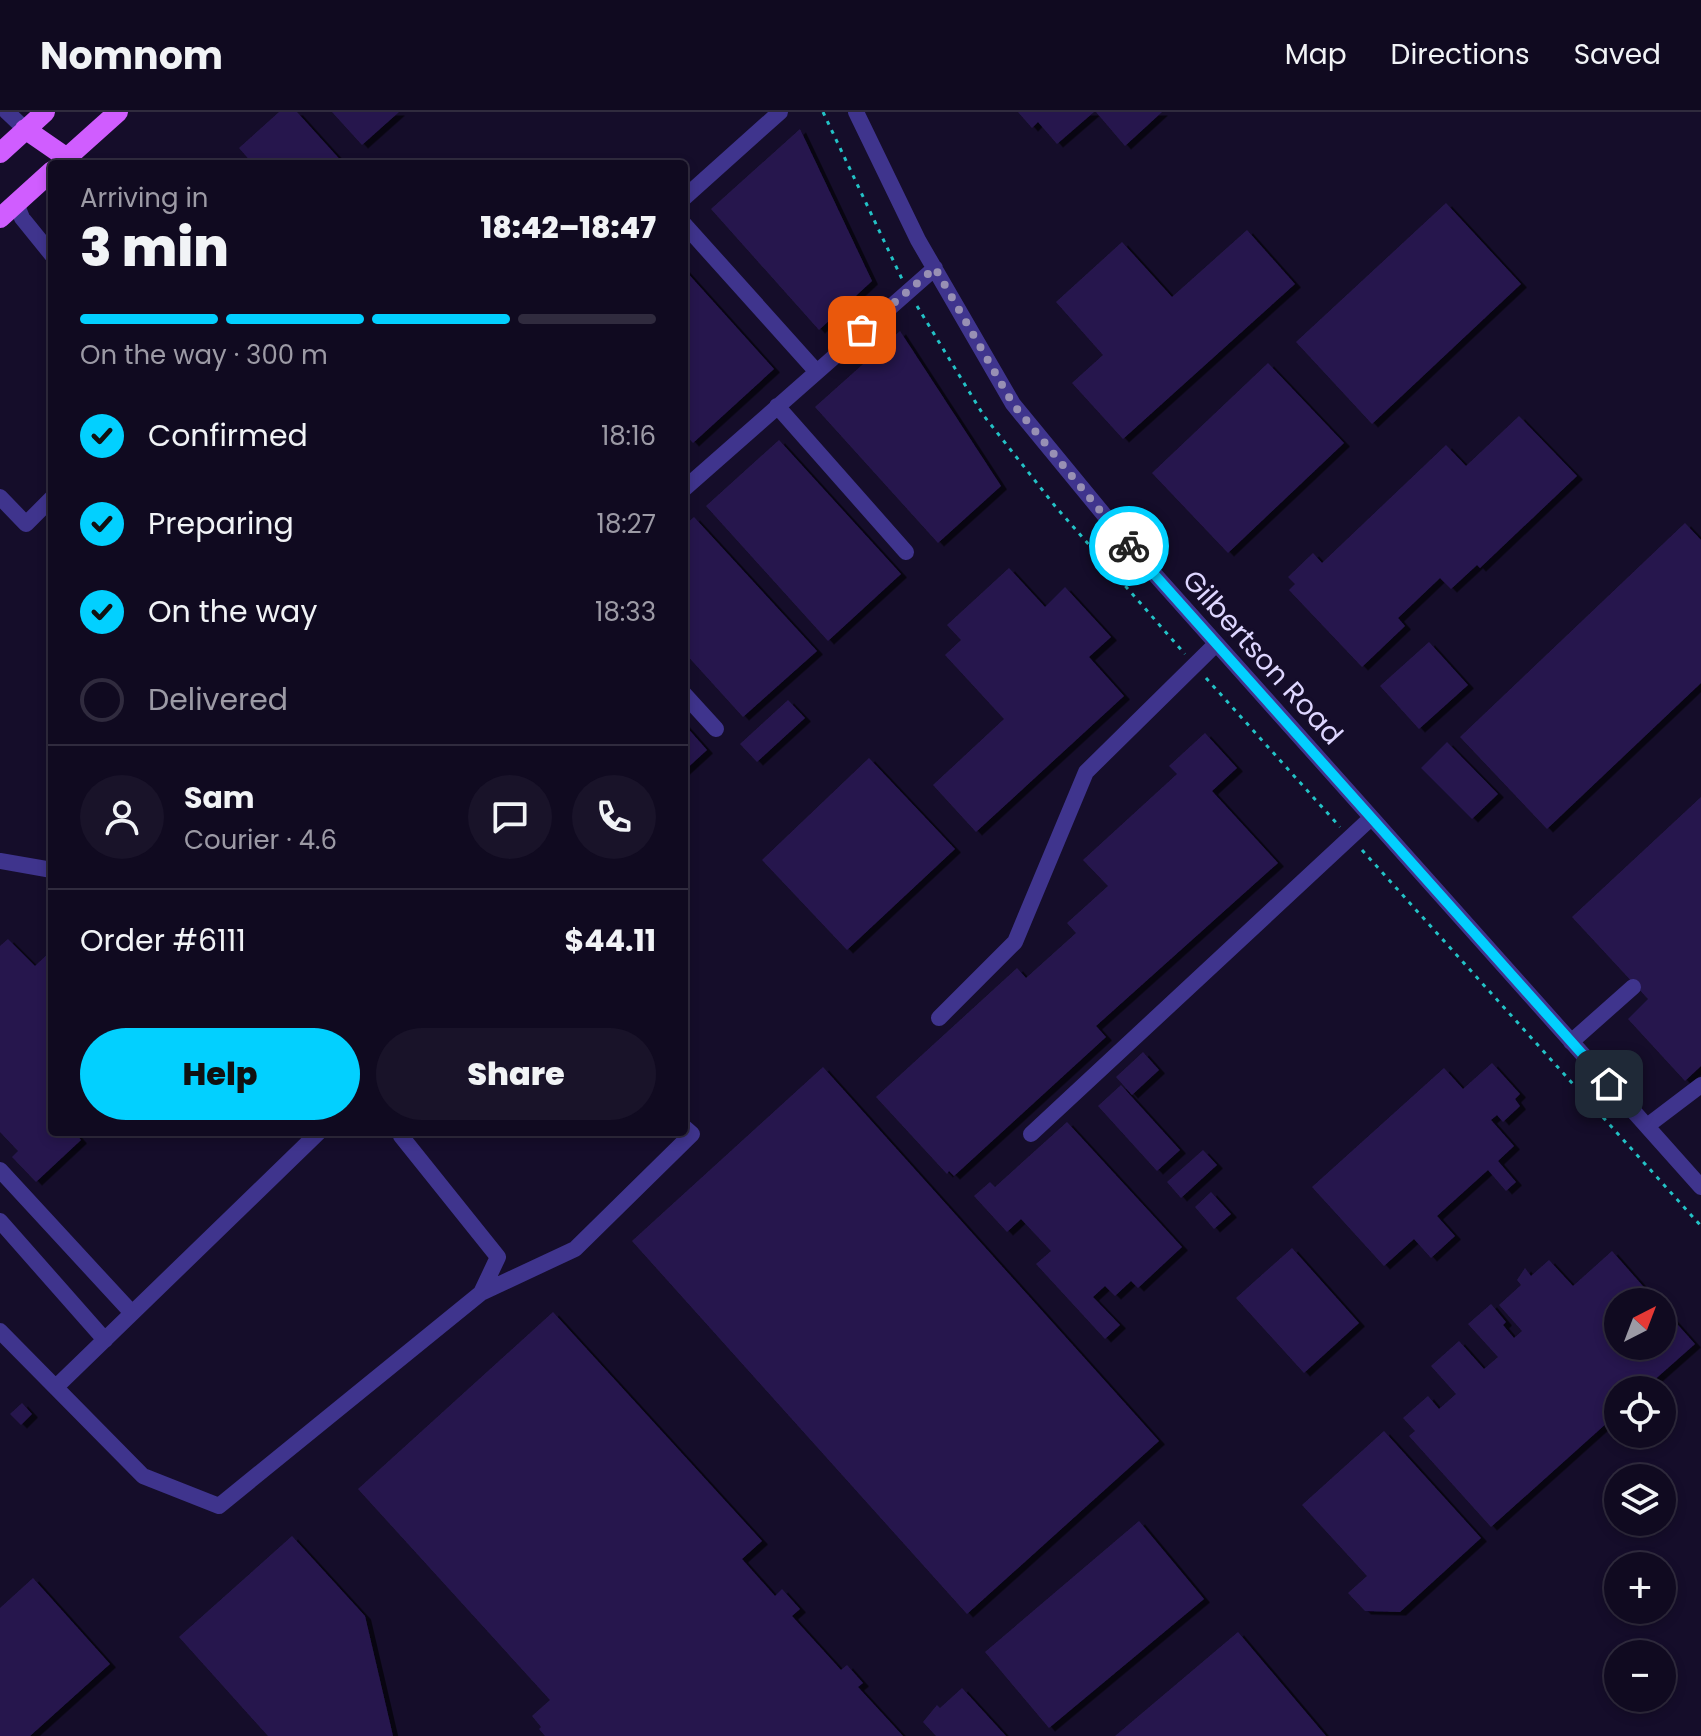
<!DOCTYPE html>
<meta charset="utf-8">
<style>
:root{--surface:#100a20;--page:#191329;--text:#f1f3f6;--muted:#9c9aa5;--line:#302b3e;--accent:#02d0ff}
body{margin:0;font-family:Poppins,sans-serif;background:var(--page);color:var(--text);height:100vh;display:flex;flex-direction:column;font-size:30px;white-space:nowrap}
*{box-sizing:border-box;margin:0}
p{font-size:26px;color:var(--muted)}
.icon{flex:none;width:44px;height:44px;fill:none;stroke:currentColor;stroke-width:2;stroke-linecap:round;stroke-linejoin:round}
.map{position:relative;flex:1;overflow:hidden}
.panel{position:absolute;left:48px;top:48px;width:640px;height:976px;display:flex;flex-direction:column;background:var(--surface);border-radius:8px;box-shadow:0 4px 12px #0003,0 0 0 2px var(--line)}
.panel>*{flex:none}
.needle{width:52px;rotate:42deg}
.buttons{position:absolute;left:1604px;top:1176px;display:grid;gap:16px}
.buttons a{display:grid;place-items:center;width:72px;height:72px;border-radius:50%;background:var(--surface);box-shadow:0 4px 12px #0003,0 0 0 2px var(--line);font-size:40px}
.pin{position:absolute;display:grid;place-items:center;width:68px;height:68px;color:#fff;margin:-34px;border-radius:16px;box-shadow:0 4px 12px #0006}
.courier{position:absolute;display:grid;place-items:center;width:80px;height:80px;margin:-40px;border:6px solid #02d0ff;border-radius:50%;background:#fff;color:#222;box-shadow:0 2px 10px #0007}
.headline em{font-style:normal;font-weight:800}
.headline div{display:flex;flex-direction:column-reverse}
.headline{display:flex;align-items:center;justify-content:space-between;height:136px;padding:0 32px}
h1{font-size:52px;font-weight:800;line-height:60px}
.bar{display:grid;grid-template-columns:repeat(4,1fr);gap:12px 8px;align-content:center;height:96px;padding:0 32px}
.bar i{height:10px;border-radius:6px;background:var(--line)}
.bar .active{background:var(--accent)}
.bar p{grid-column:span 4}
.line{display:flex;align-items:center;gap:20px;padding:0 32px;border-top:2px solid var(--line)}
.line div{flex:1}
.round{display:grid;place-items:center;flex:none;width:84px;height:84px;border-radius:42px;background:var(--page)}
ol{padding:0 32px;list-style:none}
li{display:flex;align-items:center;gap:24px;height:88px}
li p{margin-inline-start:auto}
li .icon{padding:8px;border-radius:50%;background:var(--accent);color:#111;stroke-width:4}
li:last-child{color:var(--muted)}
li i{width:44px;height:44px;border:4px solid var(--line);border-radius:50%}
.primary-button{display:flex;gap:16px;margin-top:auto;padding:16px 32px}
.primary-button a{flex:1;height:92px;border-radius:48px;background:var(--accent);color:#111;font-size:32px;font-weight:800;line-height:92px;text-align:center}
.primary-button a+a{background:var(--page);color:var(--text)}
header{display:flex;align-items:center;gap:48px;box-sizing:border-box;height:112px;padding:0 40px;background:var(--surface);border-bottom:2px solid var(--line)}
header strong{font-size:38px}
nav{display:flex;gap:44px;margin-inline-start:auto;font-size:28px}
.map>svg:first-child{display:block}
.building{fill:#27184d;filter:url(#shadow)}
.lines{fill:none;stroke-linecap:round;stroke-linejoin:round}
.path{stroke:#23c2c6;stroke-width:3;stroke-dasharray:4 6;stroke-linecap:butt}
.minor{stroke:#3f348d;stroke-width:16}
.major{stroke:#d05dff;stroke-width:20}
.done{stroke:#9890b4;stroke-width:8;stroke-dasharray:0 14.4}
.route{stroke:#02d0ff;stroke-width:10}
.labels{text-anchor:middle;stroke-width:6;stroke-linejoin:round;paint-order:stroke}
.street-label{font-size:28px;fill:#ded6ff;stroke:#150d2a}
</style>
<header>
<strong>Nomnom</strong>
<nav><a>Map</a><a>Directions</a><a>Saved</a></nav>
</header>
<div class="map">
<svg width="1701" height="1624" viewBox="0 0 1701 1624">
<defs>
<filter id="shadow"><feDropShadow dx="6" dy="3.5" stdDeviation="0" flood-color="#0009"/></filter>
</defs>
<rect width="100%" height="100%" fill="#150d2a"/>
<!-- building -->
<path class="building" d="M279 0H297L344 52H253L239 36Z
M332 0H399L362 33Z
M1018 0H1094L1057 32 1038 10 1032 16Z
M1096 0H1162L1125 34Z
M800 17 872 169 819 218 711 97Z
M1446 91 1521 172 1372 312 1296 230Z
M1247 118 1295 172 1123 327 1072 271 1103 243 1056 190 1122 130 1172 185Z
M684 157 774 257 693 331 684 321Z
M900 219 1001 374 938 431 815 295Z
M1268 251 1344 331 1228 441 1152 361Z
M1519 304 1577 364 1480 456 1477 453 1451 477 1440 466 1398 506 1405 514 1362 555 1289 478 1295 472 1288 465 1313 441 1322 451 1446 333 1466 354Z
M779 328 901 462 828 529 706 394Z
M694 405 817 539 743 605 684 540V414Z
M1685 411 1701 428V571L1547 717 1460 625Z
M1009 456 1045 495 1065 475 1111 525 1089 545 1124 584 976 720 933 673 1004 607 945 543 961 528 947 513Z
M1429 530 1468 573 1419 617 1380 574Z
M788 588 805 606 757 650 740 632Z
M684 612 707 638 684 659Z
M1205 621 1237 656 1212 679 1278 751 1096 914 1106 925 954 1064 949 1059 947 1062 876 985 1017 856 1026 866 1076 821 1067 811 1108 774 1083 748 1177 662 1169 654Z
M1447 630 1498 682 1472 707 1421 656Z
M869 646 955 737 847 838 762 748Z
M1701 685V954L1685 969 1628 907 1648 887 1572 805Z
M8 827 35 854 52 838V1020H74L81 1028 36 1070 12 1045 18 1039 0 1020V834Z
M1143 940 1159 958 1132 983 1116 965Z
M1492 951 1520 982 1515 987 1520 994 1503 1010 1497 1003 1491 1008 1514 1034 1498 1049 1516 1070 1506 1079 1488 1058 1437 1104 1455 1124 1431 1146 1414 1127 1384 1154 1312 1075 1444 956 1463 977Z
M823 955 1159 1329 967 1502 632 1129Z
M1121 973 1180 1038 1157 1059 1098 994Z
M1067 1010 1182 1135 1138 1176 1131 1169 1115 1184 1105 1174 1093 1185 1120 1213 1105 1227 1036 1152 1051 1139 1021 1107 1007 1120 974 1084 990 1070 995 1075Z
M1203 1038 1217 1053 1181 1086 1167 1070Z
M1211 1080 1231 1102 1214 1117 1195 1095Z
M1292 1136 1359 1211 1304 1261 1236 1186Z
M1612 1139 1657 1190H1618V1234H1662V1195L1695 1232 1643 1278H1618V1301L1491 1415 1409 1324 1415 1319 1403 1306 1428 1284 1439 1297 1456 1282 1431 1254 1459 1229 1484 1257 1498 1245 1468 1212 1491 1192 1506 1210 1503 1213 1514 1226 1522 1219 1499 1193 1521 1173 1517 1168 1525 1156 1531 1164 1549 1148 1573 1174Z
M553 1200 762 1429 742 1447 775 1484 782 1477 800 1497 792 1504 841 1558 847 1553 863 1571 858 1575 903 1624H545L539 1617 541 1615 532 1604 550 1588 358 1377Z
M22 1291 32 1302 21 1313 10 1302Z
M1384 1319 1481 1426 1400 1500 1365 1499 1348 1481 1367 1464 1302 1393Z
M1139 1409 1204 1487 1049 1616 985 1540Z
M292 1424 365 1504 393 1624H268L179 1525Z
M33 1466 110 1552 30 1624H0V1496Z
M1238 1520 1326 1624H1115Z
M962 1576 1006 1624H936L923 1610 937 1593 940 1596Z"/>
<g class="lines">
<!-- path -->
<path class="path" d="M823 0 902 167
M917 194 984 304 1055 394 1185 542
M1206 566 1340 715
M1362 738 1701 1114"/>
<!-- minor -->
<path class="minor" d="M7 0 25 17
M856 0 918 128 1013 292 1133 438 1701 1075
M684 86 780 0
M16 91 22 106 52 143
M684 112 816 259
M777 294 906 440
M684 377 935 156
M0 385 26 412 52 386
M684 582 716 617
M0 749 52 758
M939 906 1015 830 1086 660 1216 532
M1571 930 1633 875
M1647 1014 1701 973
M401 1020V1024L498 1145 481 1181
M1031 1022 1371 706
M0 1058 132 1201
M0 1109 105 1228
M0 1219 143 1364 219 1394 481 1181 575 1137 692 1022 684 1015
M56 1275 319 1020"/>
<!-- major -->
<path class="major" d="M25 17 67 46
M0 41 45 0
M60 52 118 0
M0 106 52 59"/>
</g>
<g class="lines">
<!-- done -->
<path class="done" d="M862 218 935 156 1013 292 1129 434"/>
<!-- route -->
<path class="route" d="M1129 434 1609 972"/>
</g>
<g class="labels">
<!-- street labels -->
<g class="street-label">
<text transform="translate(1263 545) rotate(48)" y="10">Gilbertson Road</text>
</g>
</g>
</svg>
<div class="buttons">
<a><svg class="needle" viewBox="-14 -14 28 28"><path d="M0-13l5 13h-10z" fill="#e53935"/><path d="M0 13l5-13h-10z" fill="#9c9aa5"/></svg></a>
<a><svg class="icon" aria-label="locate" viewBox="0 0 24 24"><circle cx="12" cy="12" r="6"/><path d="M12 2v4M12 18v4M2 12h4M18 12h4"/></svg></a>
<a><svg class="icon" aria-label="layers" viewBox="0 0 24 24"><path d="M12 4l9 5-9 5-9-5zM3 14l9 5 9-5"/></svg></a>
<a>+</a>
<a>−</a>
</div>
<div class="pin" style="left:862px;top:218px;background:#ea580c"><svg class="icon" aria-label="bag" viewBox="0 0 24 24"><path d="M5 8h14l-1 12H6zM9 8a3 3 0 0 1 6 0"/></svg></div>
<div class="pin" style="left:1609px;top:972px;background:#1f2937"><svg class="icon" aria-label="home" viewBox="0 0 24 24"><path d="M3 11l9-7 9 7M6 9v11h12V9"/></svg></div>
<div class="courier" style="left:1129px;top:434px"><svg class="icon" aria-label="bike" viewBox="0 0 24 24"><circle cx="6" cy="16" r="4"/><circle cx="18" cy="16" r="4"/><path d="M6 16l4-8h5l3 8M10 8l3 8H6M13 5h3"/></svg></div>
<section class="panel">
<div class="headline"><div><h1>3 min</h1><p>Arriving in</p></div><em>18:42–18:47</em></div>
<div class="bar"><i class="active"></i><i class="active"></i><i class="active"></i><i></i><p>On the way · 300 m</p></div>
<ol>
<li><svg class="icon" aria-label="check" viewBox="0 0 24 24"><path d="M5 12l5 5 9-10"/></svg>Confirmed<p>18:16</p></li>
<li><svg class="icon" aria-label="check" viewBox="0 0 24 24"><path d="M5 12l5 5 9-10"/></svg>Preparing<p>18:27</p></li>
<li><svg class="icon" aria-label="check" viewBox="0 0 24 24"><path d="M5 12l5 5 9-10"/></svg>On the way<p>18:33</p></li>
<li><i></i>Delivered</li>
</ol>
<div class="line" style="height:144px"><a class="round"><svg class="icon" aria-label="person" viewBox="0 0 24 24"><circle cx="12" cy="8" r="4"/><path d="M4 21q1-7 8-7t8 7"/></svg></a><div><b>Sam</b><p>Courier · 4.6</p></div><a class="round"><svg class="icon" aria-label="chat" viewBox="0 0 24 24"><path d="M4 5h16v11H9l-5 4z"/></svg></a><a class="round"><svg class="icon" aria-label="phone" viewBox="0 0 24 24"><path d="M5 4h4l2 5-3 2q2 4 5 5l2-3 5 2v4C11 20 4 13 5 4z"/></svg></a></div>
<div class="line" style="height:104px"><div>Order #6111</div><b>$44.11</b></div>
<div class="primary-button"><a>Help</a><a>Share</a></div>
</section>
</div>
